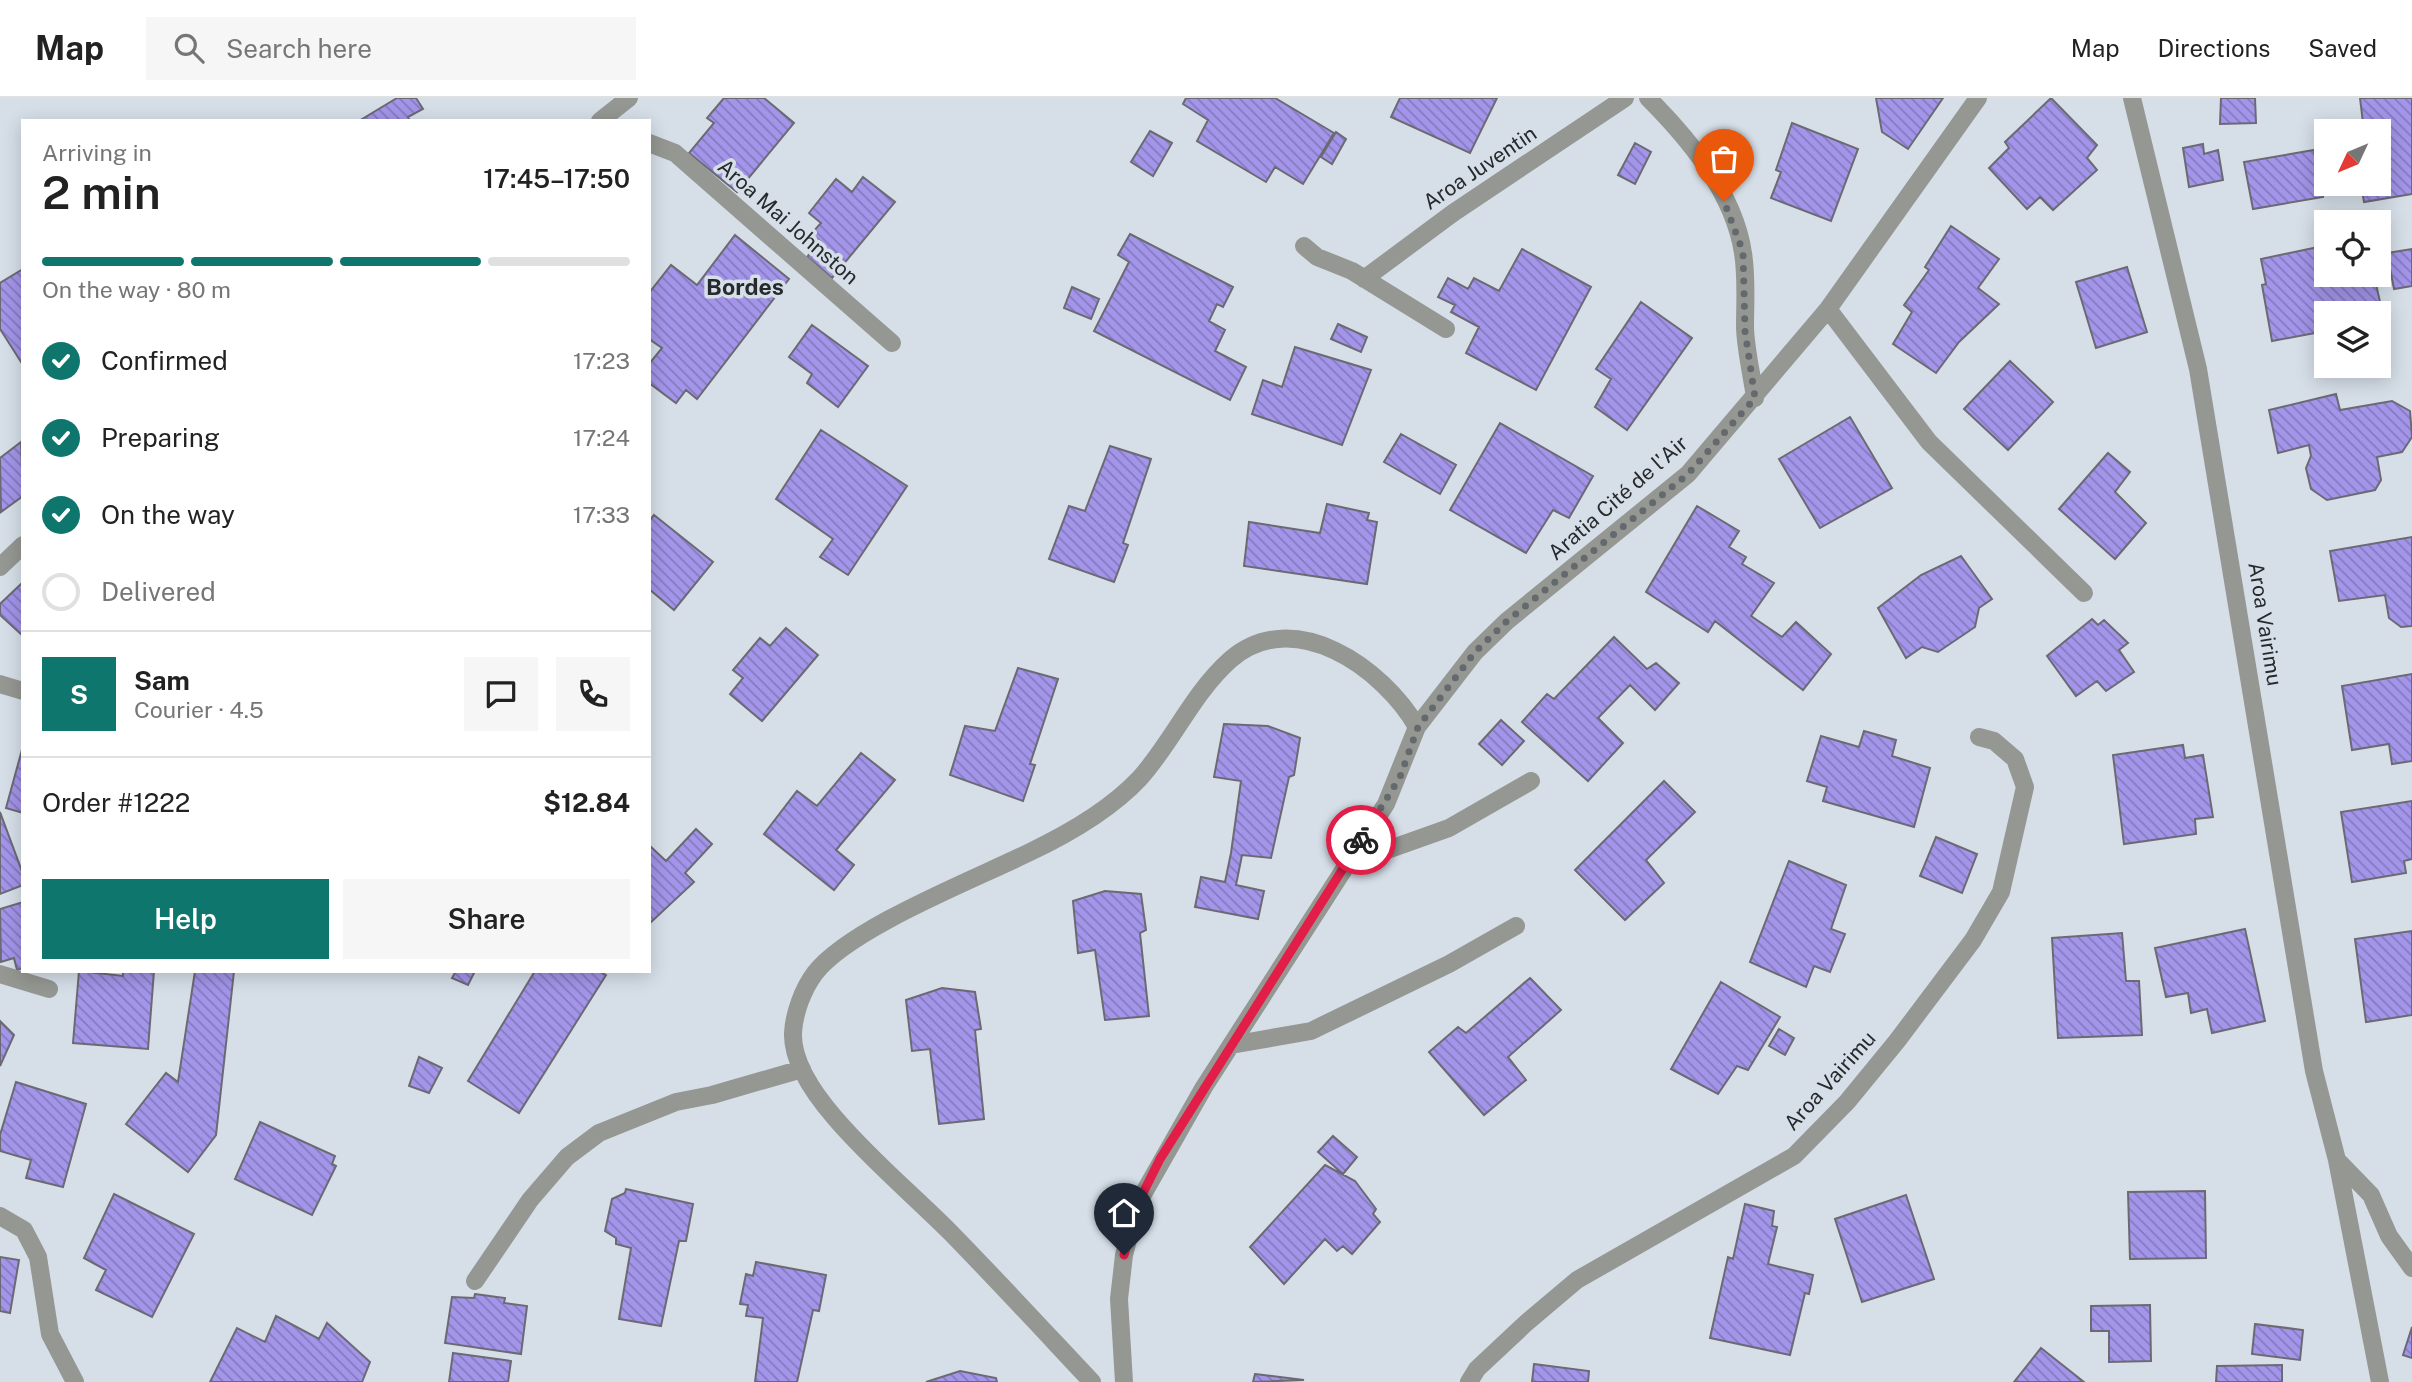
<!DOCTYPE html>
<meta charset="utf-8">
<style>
:root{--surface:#fff;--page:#f6f6f6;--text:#222;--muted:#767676;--line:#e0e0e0;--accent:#0f766e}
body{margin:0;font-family:"Public Sans",sans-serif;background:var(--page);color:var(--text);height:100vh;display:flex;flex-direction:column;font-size:26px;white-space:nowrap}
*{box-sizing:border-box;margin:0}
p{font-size:23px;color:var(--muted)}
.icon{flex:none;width:38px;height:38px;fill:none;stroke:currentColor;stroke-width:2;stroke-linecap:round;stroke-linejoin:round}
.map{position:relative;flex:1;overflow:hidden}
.drawer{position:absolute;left:21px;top:21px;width:630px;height:854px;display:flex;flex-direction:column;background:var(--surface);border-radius:0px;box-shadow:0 4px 18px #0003}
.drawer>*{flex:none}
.needle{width:46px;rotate:226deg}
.buttons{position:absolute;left:2314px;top:21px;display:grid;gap:14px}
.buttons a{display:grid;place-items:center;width:77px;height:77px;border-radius:0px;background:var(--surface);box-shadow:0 4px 18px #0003;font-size:35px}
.pin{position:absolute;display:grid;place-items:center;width:60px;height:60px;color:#fff;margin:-72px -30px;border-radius:50% 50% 50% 0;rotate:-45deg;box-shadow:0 0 7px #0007}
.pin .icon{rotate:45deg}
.courier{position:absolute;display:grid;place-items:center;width:70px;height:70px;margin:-35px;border:5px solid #e11d48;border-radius:50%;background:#fff;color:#222;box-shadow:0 2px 9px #0007}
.summary em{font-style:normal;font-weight:600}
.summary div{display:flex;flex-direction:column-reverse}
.summary{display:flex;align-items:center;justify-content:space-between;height:119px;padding:0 21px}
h1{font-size:46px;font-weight:600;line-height:52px}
.bar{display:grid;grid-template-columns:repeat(4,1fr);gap:10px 7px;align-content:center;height:84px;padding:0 21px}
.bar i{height:9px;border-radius:5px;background:var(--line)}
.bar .on{background:var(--accent)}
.bar p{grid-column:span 4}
.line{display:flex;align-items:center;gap:18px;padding:0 21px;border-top:2px solid var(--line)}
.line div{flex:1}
.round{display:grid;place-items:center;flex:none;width:74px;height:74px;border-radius:0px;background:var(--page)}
ol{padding:0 21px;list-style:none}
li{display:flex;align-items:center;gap:21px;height:77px}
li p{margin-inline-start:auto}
li .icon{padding:7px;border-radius:50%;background:var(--accent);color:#fff;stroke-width:4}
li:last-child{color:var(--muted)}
li i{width:38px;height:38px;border:4px solid var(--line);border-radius:50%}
.primary-button{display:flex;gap:14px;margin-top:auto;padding:14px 21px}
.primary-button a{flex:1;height:80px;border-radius:0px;background:var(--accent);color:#fff;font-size:28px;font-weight:600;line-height:80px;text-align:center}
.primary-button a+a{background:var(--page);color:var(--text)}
header{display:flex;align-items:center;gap:42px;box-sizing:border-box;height:98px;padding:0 35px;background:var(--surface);border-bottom:2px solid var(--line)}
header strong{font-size:33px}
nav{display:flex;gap:38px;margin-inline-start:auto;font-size:24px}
.search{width:490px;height:63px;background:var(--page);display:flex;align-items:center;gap:18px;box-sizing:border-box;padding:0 24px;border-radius:0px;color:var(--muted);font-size:26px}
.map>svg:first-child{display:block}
.building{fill:url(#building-back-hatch);stroke:#6b6a74;stroke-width:2}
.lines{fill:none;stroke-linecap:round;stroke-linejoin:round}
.minor{stroke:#959792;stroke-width:18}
.done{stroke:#64696e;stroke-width:7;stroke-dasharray:0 12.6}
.route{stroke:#e11d48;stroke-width:9}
.labels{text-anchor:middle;stroke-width:7;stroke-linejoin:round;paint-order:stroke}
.street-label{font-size:21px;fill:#262a2d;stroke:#d6dfe8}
.neighbourhood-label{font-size:23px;font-weight:bold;fill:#262a2d;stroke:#d6dfe8}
</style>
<header>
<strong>Map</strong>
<div class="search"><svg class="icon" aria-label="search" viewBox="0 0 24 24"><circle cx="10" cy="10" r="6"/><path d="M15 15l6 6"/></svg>Search here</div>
<nav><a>Map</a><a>Directions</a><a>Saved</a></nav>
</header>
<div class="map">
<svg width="2412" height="1284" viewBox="0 0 2412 1284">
<defs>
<pattern id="building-back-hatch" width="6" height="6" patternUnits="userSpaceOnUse" patternTransform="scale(1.75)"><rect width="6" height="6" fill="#a395ea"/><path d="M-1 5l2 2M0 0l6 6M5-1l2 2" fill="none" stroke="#857abe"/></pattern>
</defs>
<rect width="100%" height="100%" fill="#d6dfe8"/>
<!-- building -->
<path class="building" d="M397 0H416L423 11 408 19 410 23H359Z
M724 0H764L794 25 737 94 689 55 714 25 707 20Z
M1186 0H1275L1334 35 1303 86 1275 69 1266 84 1197 43 1208 22 1183 6Z
M1400 0H1497L1470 55 1391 19Z
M1876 0H1943L1908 51 1882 34Z
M2051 0 2097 47 2087 60 2097 72 2053 112 2040 99 2027 111 1989 70 2009 50 2005 44Z
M2221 0H2255L2256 25 2220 26Z
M2360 0H2412V96L2364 104 2361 86H2378V33H2364Z
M1792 25 1858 51 1831 123 1771 100 1781 74 1776 72Z
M1150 33 1172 45 1153 78 1131 64Z
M1336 34 1346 41 1332 66 1321 59Z
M1635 45 1651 54 1635 86 1618 77Z
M2203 46 2204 56 2218 52 2223 82 2189 89 2183 50Z
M2314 52 2323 99 2253 111 2244 64Z
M863 79 895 104 832 180 807 159 820 143 811 136 821 125 809 115 836 81 852 94Z
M1951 128 1999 161 1978 190 1999 206 1959 244 1936 275 1893 246 1912 214 1904 207 1929 172 1925 169Z
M1130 136 1233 189 1223 209 1217 206 1209 223 1225 232 1215 253 1246 269 1230 302 1094 233 1129 164 1118 157Z
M735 137 789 181 697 301 686 292 676 305 649 285V266L662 250 649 241V195L671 167 697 187Z
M2323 148 2326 177H2374L2384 222 2378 223V215H2326V233L2272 243 2262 187 2266 186 2261 161Z
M1522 151 1591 189 1536 292 1466 255 1479 229 1451 214 1455 207 1438 199 1448 180 1468 191 1474 180 1499 193Z
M2412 151V188L2394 191 2387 155Z
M2127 169 2147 234 2096 250 2076 184Z
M23 171V267L0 231V185Z
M1072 189 1099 201 1091 221 1064 210Z
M1641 204 1692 240 1627 332 1595 309 1611 281 1596 271Z
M1338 226 1367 239 1361 254 1331 241Z
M812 227 868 268 838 309 807 285 812 276 789 259Z
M1295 249 1371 272 1342 347 1252 316 1263 282 1282 289Z
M2010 263 2053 304 2008 352 1964 311Z
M2336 296 2340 312 2392 303 2410 313 2412 339 2402 354 2377 359 2381 382 2375 392 2327 402 2311 391 2306 370 2311 358 2309 347 2278 355 2269 312Z
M1850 319 1892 390 1820 430 1779 361Z
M1500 325 1593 378 1569 420 1553 412 1526 455 1450 412Z
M821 332 907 388 848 477 820 459 833 441 776 401Z
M1401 336 1456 367 1440 396 1384 364Z
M21 344 23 398 1 414 0 360Z
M1110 348 1151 361 1123 445 1128 447 1114 484 1049 461 1069 408 1085 413Z
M2108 355 2130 374 2115 394 2146 425 2115 461 2059 411Z
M1327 406 1369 415 1367 422 1377 424 1367 486 1244 468 1249 424 1320 435Z
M1697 408 1739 433 1729 449 1746 459 1742 466 1774 485 1751 518 1782 539 1796 524 1831 556 1803 592 1715 523 1708 534 1646 494Z
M654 417 713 464 674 512 649 491V423Z
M2412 439V528L2401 529 2389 520 2385 497 2339 503 2330 453Z
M1961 458 1992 501 1979 510 1975 529 1938 554 1922 549 1906 560 1878 510 1921 477Z
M23 484V538L0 517V506Z
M2092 521 2098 527 2104 522 2128 545 2119 552 2134 574 2106 593 2097 583 2076 598 2047 558Z
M786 530 818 557 762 623 730 596 743 580 733 572 760 540 770 548Z
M1614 539 1647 571 1656 565 1679 585 1655 612 1630 587 1598 620 1623 645 1588 683 1522 624 1547 596 1554 601Z
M1018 570 1058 581 1030 666 1035 667 1023 703 950 677 965 628 995 633Z
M2412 576V663L2392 666 2389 646 2352 652 2342 588Z
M1501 622 1524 643 1502 667 1479 646Z
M1224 626 1268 628 1300 640 1294 677 1289 679 1271 760 1242 757 1236 787 1264 793 1258 821 1195 809 1201 779 1225 784 1231 755 1241 683 1214 679Z
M1864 633 1896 642 1892 658 1930 670 1914 729 1823 703 1827 689 1807 683 1821 638 1859 649Z
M2183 647 2185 660 2203 657 2213 719 2195 721 2196 736 2124 746 2113 657Z
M23 648V715L6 710Z
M861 655 895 682 836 752 854 767 834 792 764 736 797 693 817 708Z
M1664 683 1695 714 1646 762 1664 785 1625 822 1575 772Z
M2412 703V761L2404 763 2406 775 2352 784 2341 714Z
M0 714 23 776V787L0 796Z
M696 731 712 746 685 775 694 784 649 826V747L666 763Z
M1936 739 1977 756 1962 795 1920 778Z
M1789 763 1846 787 1831 831 1845 836 1830 874 1814 868 1806 889 1750 864Z
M1105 793 1141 796 1146 832 1140 835 1149 918 1105 922 1095 852 1078 855 1073 803Z
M23 804V870L17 872 14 860 1 864 0 811Z
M2245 831 2265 923 2212 935 2207 911 2191 915 2188 895 2166 899 2155 850Z
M2412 833V917L2366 924 2355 841Z
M2122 835 2126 883H2139L2142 937 2058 940 2052 840Z
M79 873 123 878V873H154L148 951 73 945Z
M195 873H234L216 1037 188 1074 126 1026 166 975 178 984Z
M456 873H475L468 887 452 880Z
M535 873H599L606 877 519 1015 468 983Z
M1530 880 1561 912 1508 959 1526 982 1484 1017 1429 954 1458 929 1466 935Z
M1721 884 1780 919 1748 972 1737 968 1718 996 1671 971Z
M942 890 975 894 981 931 975 932 984 1021 939 1026 930 951 912 953 906 902Z
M0 923 14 937 0 968Z
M1779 931 1794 940 1785 957 1769 948Z
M419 959 442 970 429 995 409 988Z
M16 984 86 1006 63 1089 26 1080 31 1062 0 1053V1037Z
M260 1024 335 1058 332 1066 336 1068 312 1117 235 1081Z
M1333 1038 1357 1059 1343 1076 1318 1054Z
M1325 1067 1355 1083 1376 1111 1373 1116 1380 1124 1352 1156 1343 1148 1337 1153 1325 1141 1284 1186 1250 1149Z
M626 1091 693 1106 686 1143H679L661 1228 619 1221 631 1150 616 1146V1140L605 1133 612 1101 625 1095Z
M2205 1093 2206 1160 2130 1161 2128 1094Z
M114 1096 194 1136 152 1219 96 1192 106 1172 84 1160Z
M1906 1097 1934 1181 1862 1204 1835 1121Z
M1745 1106 1774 1113 1772 1128 1777 1129 1768 1166 1813 1177 1809 1196 1805 1195 1790 1257 1710 1240 1728 1159 1733 1161Z
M0 1159 19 1162 10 1215 0 1213Z
M756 1164 826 1177 819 1213 813 1212 797 1284H755L763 1220 746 1218 748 1207 740 1206 746 1176 753 1178Z
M475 1196 505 1200 504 1205 527 1208 521 1256 445 1245 452 1199 474 1200Z
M2150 1207 2151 1263 2109 1264V1233H2091V1208Z
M276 1218 319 1241 327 1225 370 1264 362 1284H210L237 1230 265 1244Z
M2255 1226 2303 1232 2300 1262 2252 1256Z
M2412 1229V1260L2403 1257Z
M2041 1250 2084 1284H2014Z
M453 1255 511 1263 508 1284H449Z
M1534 1266 1589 1273 1588 1284H1532Z
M2282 1267V1284H2216L2217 1268Z
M960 1273 996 1280 997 1284H926Z
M1255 1276 1304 1282 1253 1284Z"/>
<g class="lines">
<!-- minor -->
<path class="minor" d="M1648 0C1689 41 1734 95 1743 155 1747 180 1745 205 1745 230 1746 254 1752 277 1755 300
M2132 0 2198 271 2314 973 2337 1062 2380 1284
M600 23 629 0
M649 45 675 55 892 245
M1304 148 1317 159 1352 173 1446 231
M1364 181 1453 115 1625 0
M1828 211 1929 344 2084 495
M0 469 23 447
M0 586 23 593
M1345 767 1449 730 1531 683
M0 876 49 891
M1231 947 1311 933 1449 866 1516 828
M2337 1062 2371 1097 2389 1138 2412 1170
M0 1118 24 1132 38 1159 50 1236 75 1284
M475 1183 530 1102 567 1059 599 1035 676 1004 712 997 802 971
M1092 1284C1045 1234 998 1183 950 1134 912 1096 870 1061 835 1020 816 998 792 965 793 935 794 915 803 891 815 875 850 830 973 782 1028 755 1066 737 1111 711 1140 680 1173 643 1193 595 1230 562 1294 506 1384 571 1417 629
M1124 1284 1119 1201 1124 1157 1138 1105 1204 989 1386 706 1417 629 1475 554 1507 523 1688 376 1828 211 1978 0
M1469 1284 1477 1271 1525 1226 1577 1182 1794 1058 1847 1004 1897 943 1973 842 2001 794 2025 689 2015 661 1994 643 1979 639"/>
</g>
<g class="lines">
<!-- done -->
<path class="done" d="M1361 742 1400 679 1418 629 1475 554 1507 523 1688 376 1755 300 1745 233 1743 154 1724 103"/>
<!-- route -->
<path class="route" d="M1124 1157 1138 1105 1160 1061 1361 742"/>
</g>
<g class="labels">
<!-- street labels -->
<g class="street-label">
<text transform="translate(1480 70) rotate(-34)" y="7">Aroa Juventin</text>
<text transform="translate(788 124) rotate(41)" y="7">Aroa Mai Johnston</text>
<text transform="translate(1618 400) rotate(-41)" y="7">Aratia Cité de l'Air</text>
<text transform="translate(2265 526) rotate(81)" y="7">Aroa Vairimu</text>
<text transform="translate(1830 983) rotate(-48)" y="7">Aroa Vairimu</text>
</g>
<!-- neighbourhood labels -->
<g class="neighbourhood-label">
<text x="745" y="197">Bordes</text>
</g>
</g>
</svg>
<div class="buttons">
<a><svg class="needle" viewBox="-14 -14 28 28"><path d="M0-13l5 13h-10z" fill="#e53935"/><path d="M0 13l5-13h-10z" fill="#767676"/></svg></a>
<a><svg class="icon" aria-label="locate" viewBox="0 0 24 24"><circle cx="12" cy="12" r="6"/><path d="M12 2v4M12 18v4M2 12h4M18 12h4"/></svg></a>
<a><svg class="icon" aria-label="layers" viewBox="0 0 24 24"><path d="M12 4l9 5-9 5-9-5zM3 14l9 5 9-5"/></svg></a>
</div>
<div class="pin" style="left:1724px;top:103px;background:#ea580c"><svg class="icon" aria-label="bag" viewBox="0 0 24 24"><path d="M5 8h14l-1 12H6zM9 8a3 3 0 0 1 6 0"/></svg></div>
<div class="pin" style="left:1124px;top:1157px;background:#1f2937"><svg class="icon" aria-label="home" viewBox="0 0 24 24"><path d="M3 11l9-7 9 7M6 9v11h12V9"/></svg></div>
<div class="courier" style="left:1361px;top:742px"><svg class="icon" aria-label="bike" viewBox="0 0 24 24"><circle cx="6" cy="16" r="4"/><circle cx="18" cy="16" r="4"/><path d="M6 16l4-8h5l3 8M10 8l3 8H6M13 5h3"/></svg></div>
<section class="drawer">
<div class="summary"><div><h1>2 min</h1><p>Arriving in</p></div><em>17:45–17:50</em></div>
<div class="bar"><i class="on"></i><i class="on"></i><i class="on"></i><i></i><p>On the way · 80 m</p></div>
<ol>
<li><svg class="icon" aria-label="check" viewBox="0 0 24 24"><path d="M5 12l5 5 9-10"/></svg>Confirmed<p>17:23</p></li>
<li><svg class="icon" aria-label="check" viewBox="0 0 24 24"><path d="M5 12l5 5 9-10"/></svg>Preparing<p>17:24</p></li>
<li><svg class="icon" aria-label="check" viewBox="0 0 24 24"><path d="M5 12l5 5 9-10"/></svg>On the way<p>17:33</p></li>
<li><i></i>Delivered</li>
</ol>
<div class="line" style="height:126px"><b class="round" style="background:var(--accent);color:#fff">S</b><div><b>Sam</b><p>Courier · 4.5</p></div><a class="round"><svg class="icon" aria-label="chat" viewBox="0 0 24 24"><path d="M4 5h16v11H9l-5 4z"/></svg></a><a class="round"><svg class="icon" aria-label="phone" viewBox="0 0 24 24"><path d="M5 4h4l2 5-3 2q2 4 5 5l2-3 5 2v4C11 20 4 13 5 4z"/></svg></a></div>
<div class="line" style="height:91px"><div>Order #1222</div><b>$12.84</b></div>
<div class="primary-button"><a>Help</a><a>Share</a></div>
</section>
</div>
